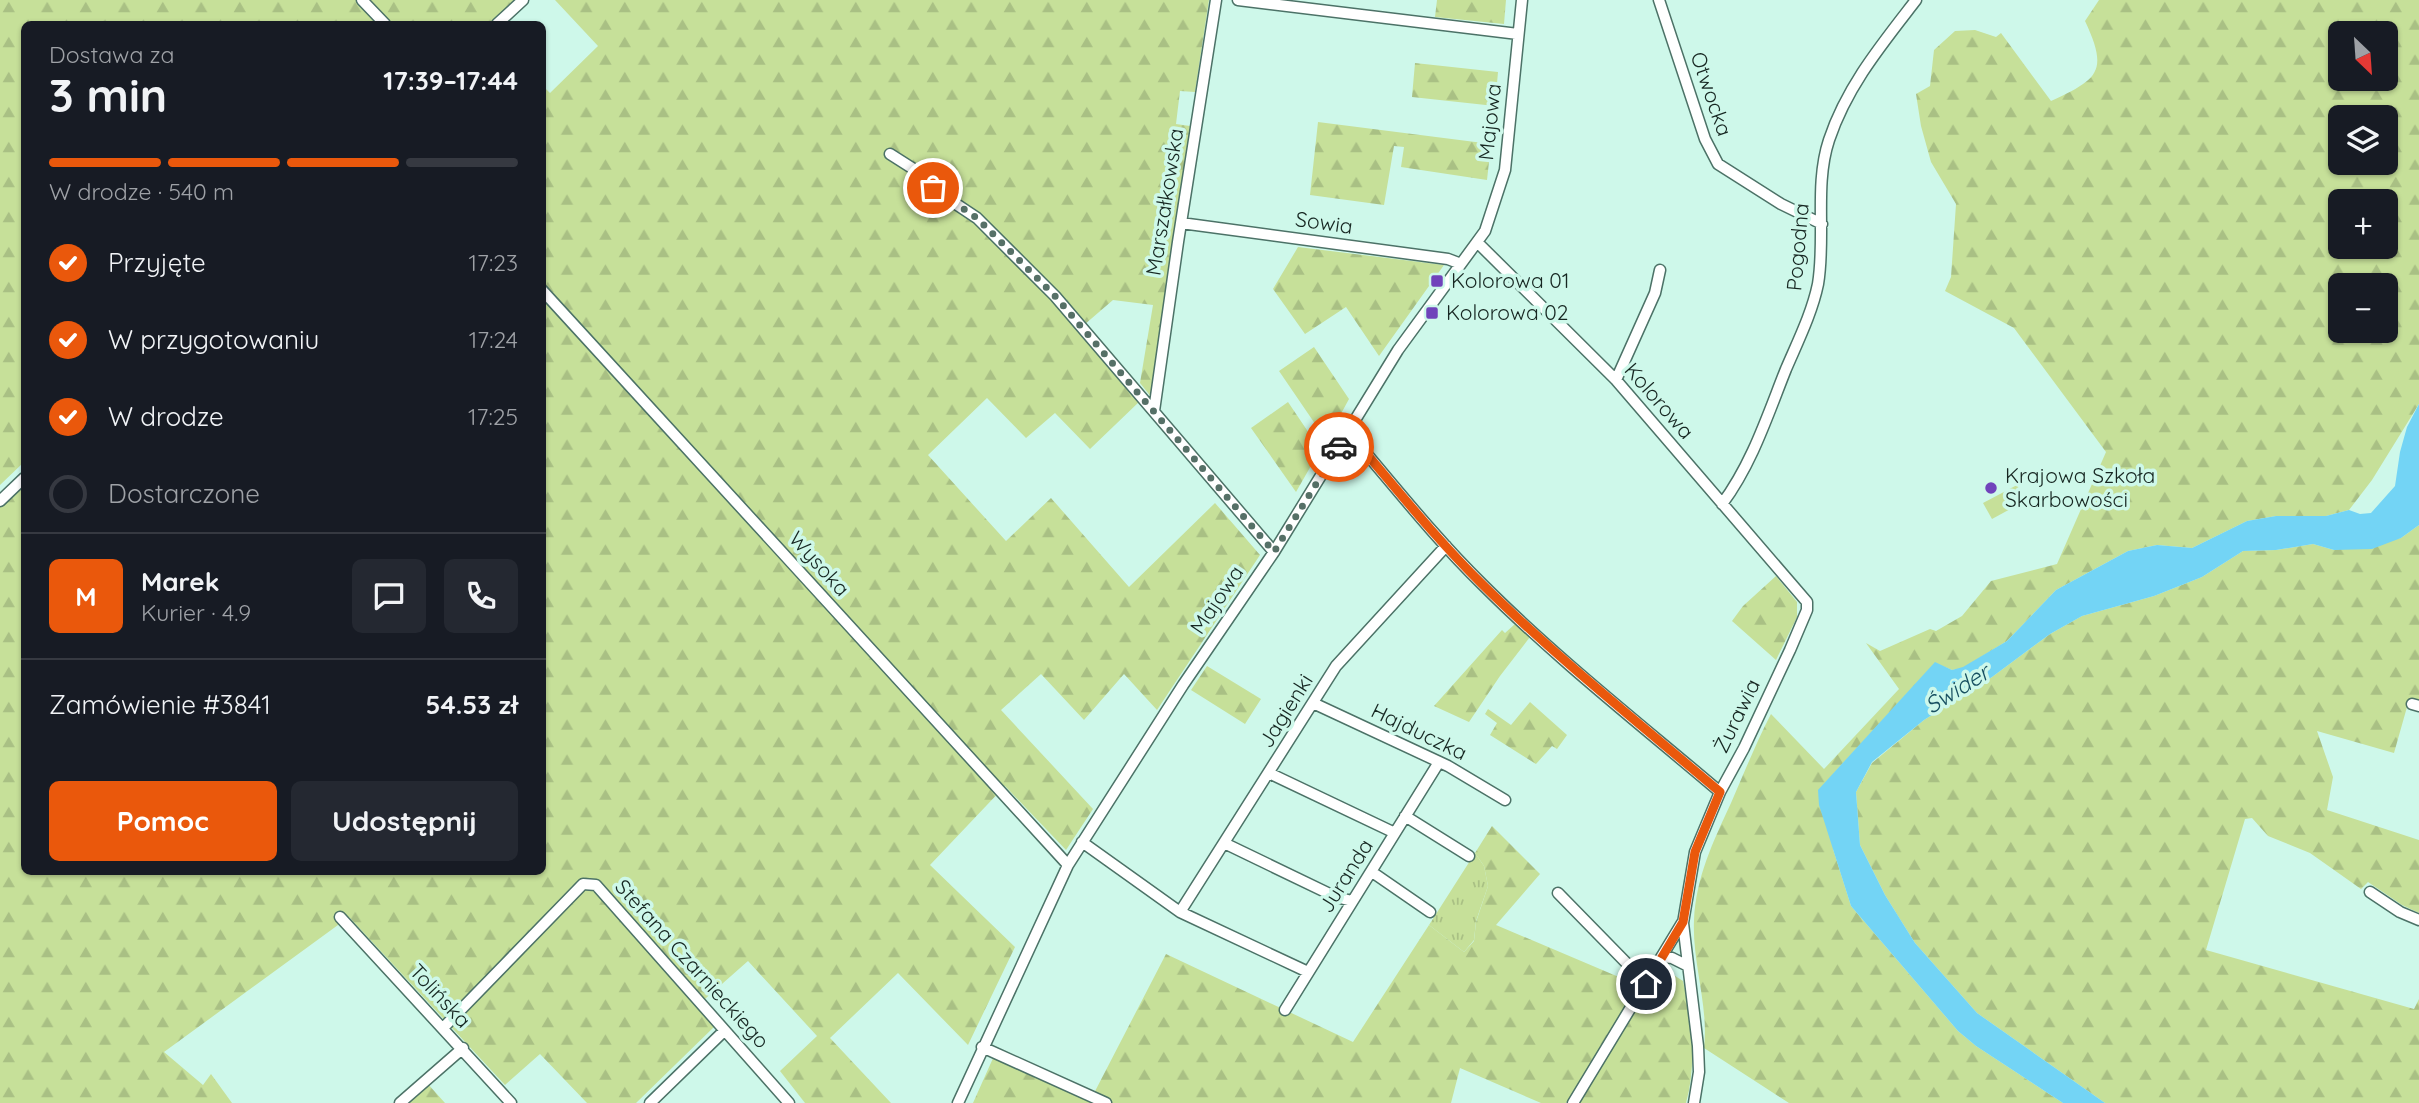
<!DOCTYPE html>
<html lang="pl">
<meta charset="utf-8">
<style>
:root{--surface:#171b24;--page:#242831;--text:#f1f3f6;--muted:#9ea1a6;--line:#363941;--accent:#ea580c}
body{margin:0;font-family:Quicksand,sans-serif;background:var(--page);color:var(--text);height:100vh;display:flex;flex-direction:column;font-size:26px;white-space:nowrap}
*{box-sizing:border-box;margin:0}
p{font-size:23px;color:var(--muted)}
.icon{flex:none;width:38px;height:38px;fill:none;stroke:currentColor;stroke-width:2;stroke-linecap:round;stroke-linejoin:round}
.map{position:relative;flex:1;overflow:hidden}
.panel{position:absolute;left:21px;top:21px;width:525px;height:854px;display:flex;flex-direction:column;background:var(--surface);border-radius:10px;box-shadow:0 2px 5px #0004}
.panel>*{flex:none}
.needle{width:46px;rotate:155deg}
.buttons{position:absolute;left:2328px;top:21px;display:grid;gap:14px}
.buttons a{display:grid;place-items:center;width:70px;height:70px;border-radius:10px;background:var(--surface);box-shadow:0 2px 5px #0004;font-size:35px}
.pin{position:absolute;display:grid;place-items:center;width:60px;height:60px;color:#fff;margin:-30px;border:4px solid #fff;border-radius:50%;box-shadow:0 2px 7px #0007}
.courier{position:absolute;display:grid;place-items:center;width:70px;height:70px;margin:-35px;border:5px solid #ea580c;border-radius:50%;background:#fff;color:#222;box-shadow:0 2px 9px #0007}
.head em{font-style:normal;font-weight:700}
.head div{display:flex;flex-direction:column-reverse}
.head{display:flex;align-items:center;justify-content:space-between;height:119px;padding:0 28px}
h1{font-size:46px;font-weight:700;line-height:52px}
.bar{display:grid;grid-template-columns:repeat(4,1fr);gap:10px 7px;align-content:center;height:84px;padding:0 28px}
.bar i{height:9px;border-radius:5px;background:var(--line)}
.bar .active{background:var(--accent)}
.bar p{grid-column:span 4}
.line{display:flex;align-items:center;gap:18px;padding:0 28px;border-top:2px solid var(--line)}
.line div{flex:1}
.round{display:grid;place-items:center;flex:none;width:74px;height:74px;border-radius:10px;background:var(--page)}
ol{padding:0 28px;list-style:none}
li{display:flex;align-items:center;gap:21px;height:77px}
li p{margin-inline-start:auto}
li .icon{padding:7px;border-radius:50%;background:var(--accent);color:#fff;stroke-width:4}
li:last-child{color:var(--muted)}
li i{width:38px;height:38px;border:4px solid var(--line);border-radius:50%}
.cta{display:flex;gap:14px;margin-top:auto;padding:14px 28px}
.cta a{flex:1;height:80px;border-radius:10px;background:var(--accent);color:#fff;font-size:28px;font-weight:700;line-height:80px;text-align:center}
.cta a+a{background:var(--page);color:var(--text)}
.map>svg:first-child{display:block}
.grass{fill:url(#grass-tufts)}
.forest{fill:url(#forest-firs);fill-rule:evenodd}
.pitch{fill:#c6e099}
.water{fill:#73d4f5}
.lines{fill:none;stroke-linecap:round;stroke-linejoin:round}
.minor-casing{stroke:#4c7267;stroke-width:13}
.minor{stroke:#fff;stroke-width:10}
.done{stroke:#567067;stroke-width:7;stroke-dasharray:0 12.6}
.route{stroke:#ea580c;stroke-width:9}
.poi-dot{fill:#7043bb;stroke:#cef8ea;stroke-width:2.5}
.labels{text-anchor:middle;stroke-width:7;stroke-linejoin:round;paint-order:stroke}
.street-label{font-size:21px;fill:#162621;stroke:#cef8ea}
.poi-label{font-size:21px;fill:#162621;stroke:#cef8ea;text-anchor:start}
.water-label{font-size:23px;font-style:italic;fill:#185061;stroke:#cef8ea}
</style>
<div class="map">
<svg width="2419" height="1103" viewBox="0 0 2419 1103">
<defs>
<pattern id="grass-tufts" width="24" height="20" patternUnits="userSpaceOnUse" patternTransform="scale(1.75)"><rect width="24" height="20" fill="#c6e099"/><path d="M3 7l-1-3M5 7V3M7 7l1-3M15 17l-1-3M17 17v-4M19 17l1-3" fill="none" stroke="#a9c084"/></pattern>
<pattern id="forest-firs" width="22" height="20" patternUnits="userSpaceOnUse" patternTransform="scale(1.75)"><rect width="22" height="20" fill="#c6e099"/><path d="M5 1l3.5 6h-7zM16 11l3.5 6h-7z" fill="#a9c084"/></pattern>
</defs>
<rect width="100%" height="100%" fill="#cef8ea"/>
<!-- grass -->
<path class="grass" d="M1475 853 1484 866 1488 886 1476 921 1474 940 1464 952 1429 925Z"/>
<!-- forest -->
<path class="forest" d="M0 0H528L502 24H24V462L0 485Z
M555 0H1209L1195 92 1180 91 1176 124 1190 126 1152 398 1140 383 1153 305 1113 300 1077 331 1140 401 1090 449 1055 413 1026 438 987 398 928 455 1006 541 1051 498 1129 587 1215 503 1260 555 1157 710 1124 674 1084 720 1041 674 1001 710 1093 809 1066 850 1005 786 930 865 1015 947 968 1045 898 973 830 1038 891 1103H805L780 1071 817 1036 748 961 697 1006 715 1026 636 1103H587L540 1054 505 1085 349 917 164 1052 203 1085 211 1074 232 1103H0V507L24 483V872H542L543 86 550 93 598 46Z
M1437 0H1506L1504 24 1435 17Z
M2099 0H2419V404L2372 480 2349 510 2326 516H2276L2247 521 2192 548 2157 545 2128 551 2056 590 2007 641 1963 668 1952 670 1935 663 1834 773 1833 849 1851 906 1958 1031 1976 1046 2063 1103H1789L1704 1048C1709 1006 1692 963 1694 920 1696 877 1713 842 1731 803 1744 773 1756 743 1771 714L1824 769 1899 689 1866 643 1880 651 1930 629 1936 631 1962 616 1991 581 2057 564 2106 452 2014 328 1945 291 1951 277 1956 204 1931 162 1921 126 1916 94 1930 86 1934 50 1955 31 1975 30 1996 37 2001 33 2051 101C2098 79 2109 72 2085 21ZM2340 33H2385V79H2340ZM2340 117H2385V163H2340ZM2340 201H2385V247H2340ZM2340 285H2385V331H2340Z
M1415 63 1498 72 1495 106 1412 97Z
M1318 122 1491 144 1487 180 1401 167 1404 147 1394 146 1384 205 1310 195Z
M1298 247 1444 265 1379 356 1346 307 1305 334 1273 289Z
M1314 347 1349 399 1330 434H1322L1279 371Z
M1288 402 1315 442 1316 457 1296 492 1251 428Z
M2419 525V703L2409 700 2394 753 2317 731 2333 777 2327 810 2419 840V913L2402 905 2368 882 2361 889 2310 853 2268 836 2252 818 2245 819 2206 950 2414 1009 2419 999V1103H2105L1977 1013 1915 943 1885 895 1860 845 1856 792 1872 763 1924 720 1992 677 2050 634 2082 616 2154 596 2202 577 2243 551 2276 550 2313 544 2334 550 2401 538Z
M1776 576 1797 602V617L1776 660 1732 621 1743 606Z
M1515 624 1530 637 1500 676 1469 722 1434 706 1502 630 1505 633Z
M1207 666 1261 699 1245 724 1191 690Z
M1530 702 1567 735 1557 749 1552 746 1536 764 1490 735 1497 723 1485 714 1488 709 1511 725Z
M1492 826 1540 874 1496 925 1640 986 1566 1103H1541L1460 1068 1451 1103H973L994 1056 1091 1099 1166 954 1353 1042 1429 925 1464 952 1474 941 1476 922 1488 886 1484 866 1475 853Z
M1661 967 1683 981C1692 1021 1697 1063 1686 1103H1578Z
M427 1083 445 1103H405Z"/>
<!-- pitch -->
<path class="pitch" d="M2017 485 2025 501 1992 519 1983 503Z"/>
<!-- water -->
<path class="water" d="M2419 404V525L2401 538 2372 549 2334 550 2313 544 2276 550 2243 551 2202 577 2154 596 2082 616 2050 634 1992 677 1924 720 1872 762 1856 792 1860 845 1885 895 1915 943 1977 1013 2105 1103H2063L1976 1046 1958 1031 1851 906 1819 805 1818 790 1935 662 1952 670 1963 667 2007 641 2056 590 2128 551 2157 545 2192 548 2247 521 2276 516H2326L2349 510 2360 514 2371 513 2395 486 2400 452 2407 427Z"/>
<g class="lines">
<defs>
<path id="minor" d="M362 0 385 24
M1238 0 1518 34
M1659 0 1705 139 1718 164 1781 204 1822 224
M497 24 523 0
M890 154 912 168 932 188 977 218 1055 296 1274 552
M1181 223 1448 259 1461 264
M1478 243 1616 380 1807 602V610L1790 650 1744 748 1720 792 1695 852 1683 923 1698 1046 1699 1072 1694 1103
M542 290 1068 865
M1616 380 1655 293 1660 270
M1154 411 1178 242 1216 0
M1348 432C1392 483 1434 537 1482 584 1556 658 1640 724 1720 792
M0 501 24 478
M1722 504C1752 464 1768 414 1786 369 1798 341 1812 313 1818 284 1826 237 1814 185 1829 140 1847 86 1882 44 1916 0
M1313 703 1448 766 1505 800
M2412 704 2419 706
M1269 773 1395 833
M1405 816 1469 856
M1082 842 1180 912 1308 972
M1224 843 1336 897 1352 901
M1372 872 1430 912
M2370 892 2400 912 2419 920
M1558 893 1646 983
M1180 912 1336 666 1446 546
M340 917 511 1103
M1662 957 1672 958 1686 965
M1285 1010 1439 762
M443 1028 583 884 596 885 789 1103
M982 1047 1106 1103
M400 1103 463 1048
M650 1103 724 1031
M958 1103 1068 865 1183 685 1274 552 1398 350 1485 231 1505 170 1522 0
M1573 1103 1682 923"/>
</defs>
<!-- minor casing -->
<use href="#minor" class="minor-casing"/>
<!-- minor -->
<use href="#minor" class="minor"/>
</g>
<g class="lines">
<!-- done -->
<path class="done" d="M933 188 977 218 1055 296 1274 552 1339 447"/>
<!-- route -->
<path class="route" d="M1339 447 1348 432C1392 483 1434 537 1482 584 1557 658 1640 724 1720 792L1695 852 1683 922 1646 984"/>
</g>
<!-- markers -->
<g class="poi-dot">
<rect x="1430" y="274" width="14" height="14" rx="3.5"/>
<rect x="1425" y="306" width="14" height="14" rx="3.5"/>
<circle cx="1991" cy="488" r="7"/>
</g>
<g class="labels">
<!-- street labels -->
<g class="street-label">
<text transform="translate(1711 94) rotate(71)" y="7">Otwocka</text>
<text transform="translate(1490 122) rotate(-84)" y="7">Majowa</text>
<text transform="translate(1165 202) rotate(-81)" y="7">Marszałkowska</text>
<text transform="translate(1324 223) rotate(8)" y="7">Sowia</text>
<text transform="translate(1798 247) rotate(-85)" y="7">Pogodna</text>
<text transform="translate(1659 401) rotate(49)" y="7">Kolorowa</text>
<text transform="translate(819 564) rotate(48)" y="7">Wysoka</text>
<text transform="translate(1217 600) rotate(-56)" y="7">Majowa</text>
<text transform="translate(1286 711) rotate(-58)" y="7">Jagienki</text>
<text transform="translate(1737 716) rotate(-64)" y="7">Żurawia</text>
<text transform="translate(1419 732) rotate(26)" y="7">Hajduczka</text>
<text transform="translate(1346 876) rotate(-58)" y="7">Juranda</text>
<text transform="translate(692 964) rotate(48)" y="7">Stefana Czarnieckiego</text>
<text transform="translate(440 996) rotate(47)" y="7">Tolińska</text>
</g>
<!-- poi labels -->
<g class="poi-label">
<text x="1451" y="288">Kolorowa 01</text>
<text x="1446" y="320">Kolorowa 02</text>
<text x="2005" y="483">Krajowa Szkoła<tspan x="2005" dy="24">Skarbowości</tspan></text>
</g>
<!-- water labels -->
<g class="water-label">
<text transform="translate(1957 689) rotate(-32)" y="8">Świder</text>
</g>
</g>
</svg>
<div class="buttons">
<a><svg class="needle" viewBox="-14 -14 28 28"><path d="M0-13l5 13h-10z" fill="#e53935"/><path d="M0 13l5-13h-10z" fill="#9ea1a6"/></svg></a>
<a><svg class="icon" aria-label="layers" viewBox="0 0 24 24"><path d="M12 4l9 5-9 5-9-5zM3 14l9 5 9-5"/></svg></a>
<a>+</a>
<a>−</a>
</div>
<div class="pin" style="left:933px;top:188px;background:#ea580c"><svg class="icon" aria-label="bag" viewBox="0 0 24 24"><path d="M5 8h14l-1 12H6zM9 8a3 3 0 0 1 6 0"/></svg></div>
<div class="pin" style="left:1646px;top:984px;background:#1f2937"><svg class="icon" aria-label="home" viewBox="0 0 24 24"><path d="M3 11l9-7 9 7M6 9v11h12V9"/></svg></div>
<div class="courier" style="left:1339px;top:447px"><svg class="icon" aria-label="car" viewBox="0 0 24 24"><path d="M5 17H2v-5l4-1 3-4h7l3 4 3 1v5h-3M9 17h6M6 11h13"/><circle cx="7" cy="17" r="2"/><circle cx="17" cy="17" r="2"/></svg></div>
<section class="panel">
<div class="head"><div><h1>3 min</h1><p>Dostawa za</p></div><em>17:39–17:44</em></div>
<div class="bar"><i class="active"></i><i class="active"></i><i class="active"></i><i></i><p>W drodze · 540 m</p></div>
<ol>
<li><svg class="icon" aria-label="check" viewBox="0 0 24 24"><path d="M5 12l5 5 9-10"/></svg>Przyjęte<p>17:23</p></li>
<li><svg class="icon" aria-label="check" viewBox="0 0 24 24"><path d="M5 12l5 5 9-10"/></svg>W przygotowaniu<p>17:24</p></li>
<li><svg class="icon" aria-label="check" viewBox="0 0 24 24"><path d="M5 12l5 5 9-10"/></svg>W drodze<p>17:25</p></li>
<li><i></i>Dostarczone</li>
</ol>
<div class="line" style="height:126px"><b class="round" style="background:var(--accent);color:#fff">M</b><div><b>Marek</b><p>Kurier · 4.9</p></div><a class="round"><svg class="icon" aria-label="chat" viewBox="0 0 24 24"><path d="M4 5h16v11H9l-5 4z"/></svg></a><a class="round"><svg class="icon" aria-label="phone" viewBox="0 0 24 24"><path d="M5 4h4l2 5-3 2q2 4 5 5l2-3 5 2v4C11 20 4 13 5 4z"/></svg></a></div>
<div class="line" style="height:91px"><div>Zamówienie #3841</div><b>54.53 zł</b></div>
<div class="cta"><a>Pomoc</a><a>Udostępnij</a></div>
</section>
</div>
